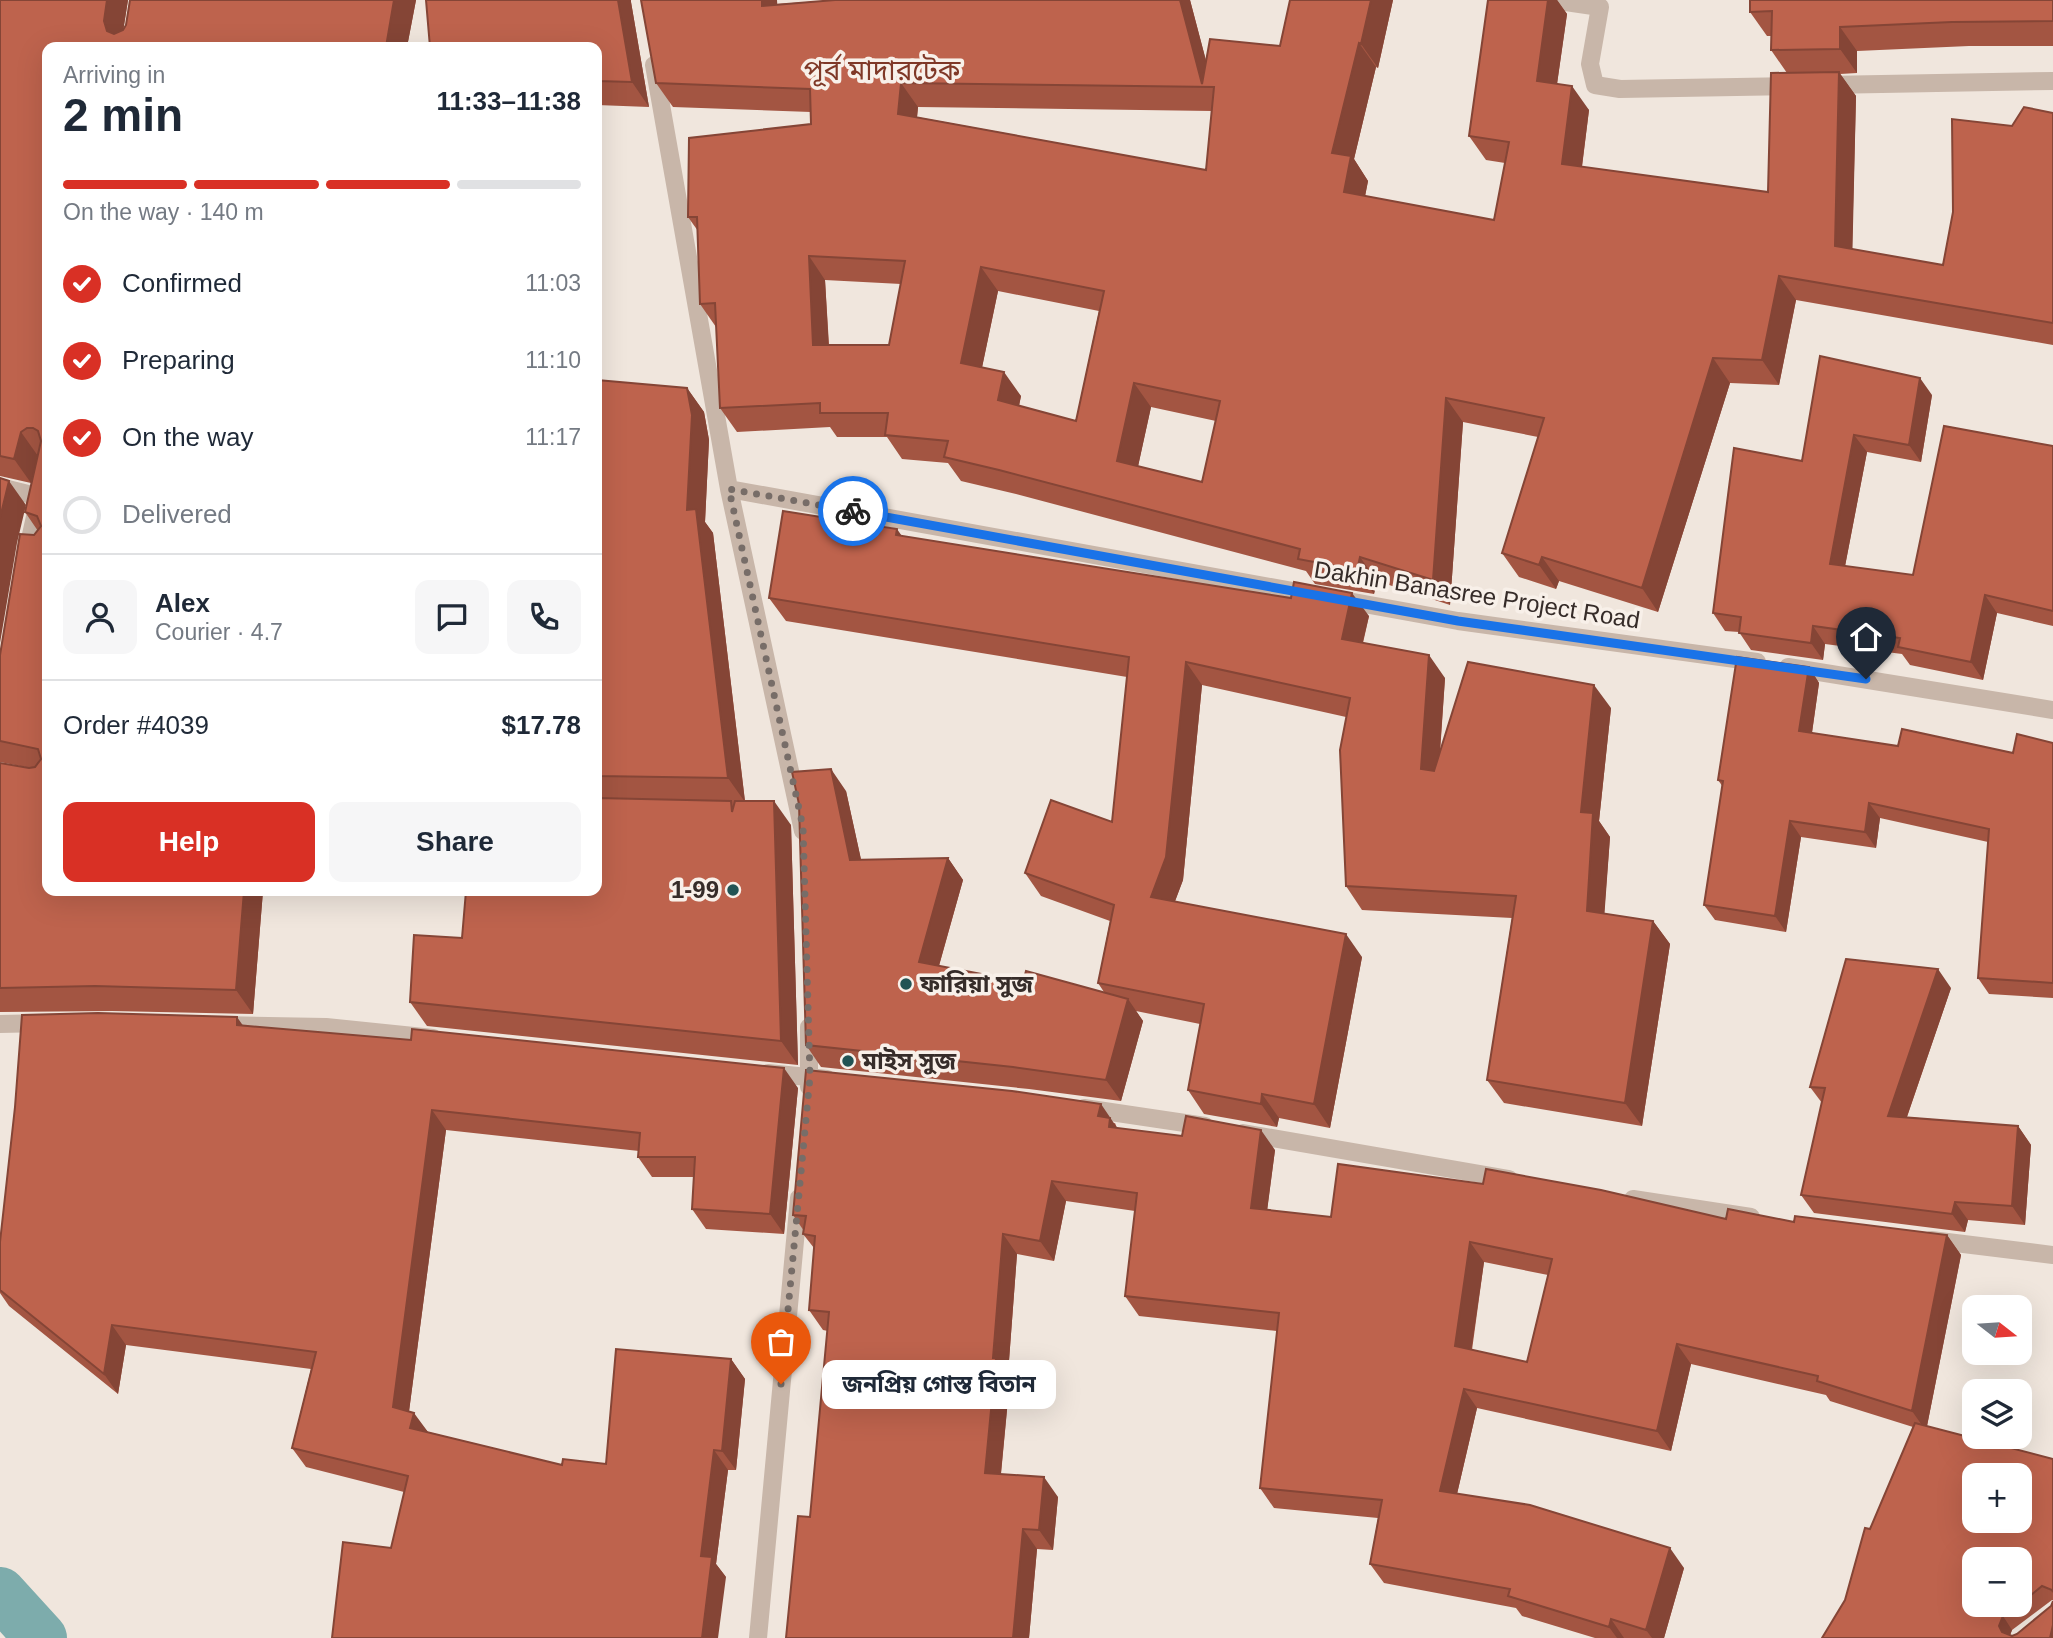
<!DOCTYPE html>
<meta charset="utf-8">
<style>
:root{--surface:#fff;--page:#f6f6f7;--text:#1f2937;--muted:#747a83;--line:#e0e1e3;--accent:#d93025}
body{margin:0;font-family:Helvetica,"Noto Sans Bengali",sans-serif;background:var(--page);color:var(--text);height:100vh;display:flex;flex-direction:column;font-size:26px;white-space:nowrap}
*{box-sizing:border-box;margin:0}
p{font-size:23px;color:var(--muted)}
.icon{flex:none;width:38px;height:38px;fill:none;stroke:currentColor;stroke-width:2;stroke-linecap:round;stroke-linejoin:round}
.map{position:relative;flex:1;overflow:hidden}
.details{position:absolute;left:42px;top:42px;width:560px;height:854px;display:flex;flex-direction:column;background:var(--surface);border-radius:14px;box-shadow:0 7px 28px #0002}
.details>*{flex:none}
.needle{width:46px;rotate:107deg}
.tools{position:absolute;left:1962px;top:1295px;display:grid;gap:14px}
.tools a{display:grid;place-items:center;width:70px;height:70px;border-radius:14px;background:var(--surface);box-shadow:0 7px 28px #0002;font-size:35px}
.pin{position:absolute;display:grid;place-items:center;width:60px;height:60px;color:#fff;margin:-72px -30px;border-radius:50% 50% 50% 0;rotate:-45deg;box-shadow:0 0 7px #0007}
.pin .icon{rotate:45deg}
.courier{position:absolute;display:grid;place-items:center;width:70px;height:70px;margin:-35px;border:5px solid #1a73e8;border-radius:50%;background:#fff;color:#222;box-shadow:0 2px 9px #0007}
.bubble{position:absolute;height:49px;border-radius:14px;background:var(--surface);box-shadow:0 7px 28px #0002;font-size:23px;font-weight:700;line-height:49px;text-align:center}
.headline em{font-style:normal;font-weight:700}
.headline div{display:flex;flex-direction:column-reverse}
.headline{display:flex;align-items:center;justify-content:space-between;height:119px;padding:0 21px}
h1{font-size:46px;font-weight:700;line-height:52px}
.bar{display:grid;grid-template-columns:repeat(4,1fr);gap:10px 7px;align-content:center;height:84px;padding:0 21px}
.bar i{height:9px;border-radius:5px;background:var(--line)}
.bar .current{background:var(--accent)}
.bar p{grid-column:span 4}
.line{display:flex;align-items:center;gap:18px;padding:0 21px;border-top:2px solid var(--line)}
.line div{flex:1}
.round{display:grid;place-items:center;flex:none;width:74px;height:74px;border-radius:14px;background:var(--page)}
ol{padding:0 21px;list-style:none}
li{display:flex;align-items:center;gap:21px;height:77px}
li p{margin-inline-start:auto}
li .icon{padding:7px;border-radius:50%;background:var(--accent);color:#fff;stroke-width:4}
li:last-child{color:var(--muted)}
li i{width:38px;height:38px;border:4px solid var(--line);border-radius:50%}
.cta{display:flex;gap:14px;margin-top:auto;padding:14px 21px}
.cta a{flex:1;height:80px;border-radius:14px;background:var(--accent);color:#fff;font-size:28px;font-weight:700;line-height:80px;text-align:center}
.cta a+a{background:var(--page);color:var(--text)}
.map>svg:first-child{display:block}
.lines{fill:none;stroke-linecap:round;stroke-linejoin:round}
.canal{stroke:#7dacac;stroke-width:52}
.minor{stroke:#c8b6a9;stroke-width:18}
.wall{fill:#a35542;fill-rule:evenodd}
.shaded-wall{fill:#854536}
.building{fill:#be634d;stroke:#854536;stroke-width:2;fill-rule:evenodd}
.done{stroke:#776d68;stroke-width:7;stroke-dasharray:0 12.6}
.route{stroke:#1a73e8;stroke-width:9}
.poi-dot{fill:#215354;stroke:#f8f0e9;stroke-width:2.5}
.labels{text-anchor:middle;stroke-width:7;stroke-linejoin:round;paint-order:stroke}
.street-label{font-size:24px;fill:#362c29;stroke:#f8f0e9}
.poi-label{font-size:24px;font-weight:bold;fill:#362c29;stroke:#f8f0e9;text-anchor:start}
.quarter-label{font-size:28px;fill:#7f3827;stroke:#f8f0e9}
</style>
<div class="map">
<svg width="2053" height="1638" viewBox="0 0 2053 1638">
<rect width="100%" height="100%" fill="#f0e6dd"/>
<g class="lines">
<!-- canal -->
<path class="canal" d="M0 1593 41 1638"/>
<!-- minor -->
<path class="minor" d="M1552 0 1600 7 1590 64 1595 85 1620 89 1794 86
M654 65 729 489 803 831
M1826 85 2053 81
M0 487 40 497
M729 489 1458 621 1757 662
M26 557 47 463
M1788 667 2053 710
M0 1024 45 1023
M220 1025 326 1027 433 1038
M809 1027V1087
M768 1073 827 1079
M1084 1108 1205 1126
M1243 1133 1509 1179
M1633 1199 1751 1217
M1931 1240 2053 1255
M758 1638 799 1198"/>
</g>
<!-- wall -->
<path class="wall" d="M0 0H128L123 31 126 25 130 0H416L407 47H47V891H263L253 1014 112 1011 0 1012V763L30 768 0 762V655L34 535 38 531 25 512 35 468 31 483 0 476Z
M641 0H777V4L835 0H1190L1206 61 1280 46 1290 0H1393L1378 68 1376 67 1354 159 1368 181 1365 196 1494 220 1505 163 1486 160 1469 136 1488 0H1557L1567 14 1557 84 1589 110 1582 167 1768 192 1787 73 1771 50V36H1767L1750 12 2053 0V46H1969L1857 51V73L1840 74 1856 96 1852 249 1943 265 2012 126 2053 113V345L1796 300 1779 385 1730 383 1658 612 1559 581 1556 589 1519 577 1502 553 1538 437 1463 422 1450 605 1377 581 1374 594 1315 584 1306 571 1016 494 961 481 948 463 902 459 887 437H837L830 427 737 432 720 408 716 327 700 304 698 231 688 217 811 124V112L673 107 656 83ZM918 107 1212 111 1206 170 917 117ZM825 280 901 284 889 345H829ZM998 291 1099 311 1076 421 1019 406 1021 396 982 367ZM1151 407 1216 421 1202 482 1138 466Z
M631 2 649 107 597 105V47Z
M597 380 687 388 704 412 709 440 705 522 713 533 745 801 791 825 798 1065 427 1026 410 1002 462 938 609 799 597 798Z
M1932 395 1921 462 1867 452 1845 566 1913 575 2053 446V626L1997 613 1983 680 1910 665 1902 654 1825 644 1823 660 1751 650 1739 632 1725 631 1713 613 1802 461Z
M902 536 1369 616 1363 643 1445 678 1440 753 1611 708 1599 821 1610 837 1604 914 1653 921 1670 944 1642 1126 1504 1103 1487 1080 1512 918 1362 910 1346 886V717L1202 685 1183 880 1175 901 1362 957 1330 1128 1279 1118 1277 1127 1204 1114 1188 1090 1200 1024 1136 1011 1143 1021 1121 1101 1029 1089 821 1067 806 1045 846 791 861 860 948 858 963 880 939 966 1023 982 1104 992 1098 983 1110 921 1041 896 1025 873 1112 822 1127 677 786 621 769 598Z
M1809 667 1819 683 1812 733 1898 746 2013 753 2053 743V998L1989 994 1978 978 1988 842 1880 818 1876 848 1801 837 1786 932 1715 920 1704 905 1723 787 1718 780Z
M1951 988 1907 1117 2018 1126 2031 1145 2025 1225 1968 1220 1965 1232 1814 1213 1801 1195 1822 1103 1810 1087Z
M244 1026 798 1088 784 1234 706 1229 692 1209 694 1177H652L638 1157 639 1151 446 1130 409 1411 428 1432 562 1465 606 1464 731 1359 745 1379 736 1470H728L716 1564 726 1577 391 1548 404 1492 306 1467 292 1448 311 1369 126 1345 118 1394 9 1306 0 1293V1242Z
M1115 1123 1117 1128 1275 1150 1267 1210 1331 1217 1726 1219 1794 1222 1947 1235 1961 1255 1927 1426 2053 1459V1600H2052L2012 1630 2010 1635 2053 1638H1822L1845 1600 1870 1529 1913 1427 1830 1401 1826 1395 1691 1364 1671 1451 1477 1408 1457 1494 1684 1568 1664 1638H1595L1522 1616 1516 1608 1384 1583 1370 1564 1378 1518 1274 1508 1260 1488 1277 1331 1139 1316 1125 1296 1135 1211 1066 1201 1054 1261 1017 1254 1008 1374 1010 1378 1001 1474 1058 1497 1053 1550 1037 1549 1029 1638H786L810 1517 828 1331 823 1330 809 1310 814 1248 803 1234 804 1231 793 1215ZM1484 1262 1548 1275 1527 1362 1472 1350ZM2020 1559V1605H1974Z"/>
<!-- shaded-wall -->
<path class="shaded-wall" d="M107 0H128L121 45 107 31 104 21Z
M394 0H416L407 47H386Z
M618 0H631V2L649 107 632 82Z
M762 0H777L779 30 762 6Z
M1180 0H1190L1213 87 1202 84Z
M1371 0H1393L1378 68 1361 44Z
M1548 0H1557L1567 14 1554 105 1537 81Z
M1840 27 1857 51V73L1840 49Z
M1359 43 1376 67 1354 159 1368 181 1361 217 1344 192 1332 153Z
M1839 72 1856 96 1852 270 1835 246Z
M901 83 918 107 915 138 898 114Z
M1572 86 1589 110 1579 189 1562 164Z
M809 256 825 280 830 369 813 345Z
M981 267 998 291 978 387 961 363Z
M1779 276 1796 300 1779 385 1762 360Z
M1713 358 1730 383 1658 612 1642 588Z
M1004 372 1021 396 1015 424 998 400Z
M1920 378 1932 395 1921 462 1909 445Z
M1134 383 1151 407 1134 485 1117 461Z
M687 388 704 412 709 440 705 522 713 533 745 802 728 778 687 510Z
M1446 398 1463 422 1450 605 1433 580Z
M21 432 38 456 31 483 14 459Z
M1854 435 1867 452 1842 582 1830 564Z
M9 481 26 505 17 543 0 643V518Z
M897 529 913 552 896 535Z
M1360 557 1377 581 1374 594 1357 570Z
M1542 557 1559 581 1556 589 1539 565Z
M1352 593 1369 616 1358 662 1342 639Z
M1985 595 1997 613 1983 680 1971 662Z
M1813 626 1825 644 1823 660 1811 643Z
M1429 655 1445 678 1437 792 1421 769Z
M1186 662 1202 685 1183 880 1168 920 1151 897Z
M1809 667 1819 683 1810 746 1799 731Z
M1594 685 1611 708 1599 821 1610 837 1603 934 1587 911 1581 812Z
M831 769 846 791 866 882 850 860Z
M774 801 791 825 798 1065 781 1041Z
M1869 803 1880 818 1876 848 1865 832Z
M1790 821 1801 837 1786 932 1775 916Z
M948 858 963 880 934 983 919 962Z
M244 891H263L253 1014 236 990Z
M1653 921 1670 944 1642 1126 1625 1103Z
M1346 934 1362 957 1330 1128 1314 1104Z
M1938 969 1951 988 1901 1134 1888 1116Z
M1128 999 1143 1021 1121 1101 1106 1080Z
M237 1017 251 1037 237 1025Z
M784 1068 798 1088 784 1234 770 1214Z
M1262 1094 1279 1118 1277 1127 1261 1104Z
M1101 1104 1124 1138 1123 1147 1098 1116Z
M432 1110 446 1130 407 1427 393 1407Z
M2018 1126 2031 1145 2025 1225 2012 1206Z
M1261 1130 1275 1150 1265 1227 1251 1208Z
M1052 1181 1066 1201 1054 1261 1040 1241Z
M1955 1202 1968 1220 1965 1232 1952 1214Z
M1003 1234 1017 1254 1008 1374 1010 1378 999 1493 985 1473Z
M1947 1235 1961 1255 1926 1431 1912 1411Z
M1470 1242 1484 1262 1469 1366 1455 1346Z
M112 1325 126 1345 118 1394 104 1374Z
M1677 1344 1691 1364 1671 1451 1657 1431Z
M731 1359 745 1379 736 1470 722 1451Z
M1464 1389 1477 1408 1453 1511 1440 1491Z
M414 1413 428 1432 410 1428Z
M714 1450 728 1470 716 1564 726 1577 718 1638H702L701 1556Z
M1044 1477 1058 1497 1053 1550 1039 1530Z
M1023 1529 1037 1549 1029 1638H1013Z
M1670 1548 1684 1568 1664 1638H1652L1646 1630Z
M2003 1616 2012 1630 2009 1638 2002 1632 1999 1626Z
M1611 1619 1624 1638H1617L1609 1627Z
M2053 1625V1638H2050Z"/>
<!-- building -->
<path class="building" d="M0 0H107L104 21 107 31 114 34 123 30 126 25 130 0H394L386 47H47V891H244L236 990 95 986 0 988V763L29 768 35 767 41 759 38 749 0 741V655L20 534 34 535 41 526 37 516 25 512 41 441 38 431 33 428H27L21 432 14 459 0 456Z
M426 0H618L632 82 597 81V47H430Z
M641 0H762V6L835 0H1180L1202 84 1210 39 1280 46 1290 0H1371L1361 44 1359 43 1332 153 1351 156 1344 192 1494 220 1509 142 1469 136 1488 0H1548L1537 81 1572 86 1562 164 1768 192 1771 73 1839 72 1835 246 1943 265 1953 212 1952 119 2012 126 2024 107 2053 113V323L1779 276 1762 360 1713 358 1642 588 1542 557 1539 565 1502 553 1544 418 1446 398 1433 580 1360 557 1357 570 1298 559 1300 549 999 470 944 457 948 441 885 435 888 413H820V403L720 408 715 303 700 304 697 217H688L689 138 811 124 810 89 656 83ZM901 83 1214 87 1206 170 898 114ZM809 256 905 261 889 345H813ZM981 267 1104 291 1076 421 998 400 1004 372 961 363ZM1134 383 1220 401 1202 482 1117 461Z
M1750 0H2053V21L1952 22 1840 27V49L1771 50 1772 11 1750 12Z
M1820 356 1920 378 1909 445 1854 435 1830 564 1913 575 1944 426 2053 446V611L1985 595 1971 662 1898 647 1900 638 1813 626 1811 643 1739 633 1741 617 1713 613 1734 448 1802 461Z
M597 380 687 388 692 415 687 510 696 509 728 778 597 776Z
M0 478 9 481 0 518Z
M783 511 897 529 896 535 1291 598 1294 582 1352 593 1342 639 1429 655 1421 769 1434 771 1468 662 1594 685 1581 812 1593 813 1587 911 1653 921 1625 1103 1487 1080 1516 896 1346 886 1340 750 1350 698 1186 662 1166 857 1151 897 1346 934 1314 1104 1262 1094 1261 1104 1188 1090 1204 1004 1098 983 1114 905 1025 873 1051 800 1112 822 1129 657 769 598Z
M1737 657 1809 667 1799 731 1898 746 1902 729 2013 753 2017 734 2053 743V983L1978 978 1989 829 1869 803 1865 832 1790 821 1775 916 1704 905 1723 781 1718 780Z
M831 769 850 860 948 858 919 962 1023 982 1026 971 1128 999 1106 1080 1013 1067 806 1045 799 804 792 772Z
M597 798 731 801 732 812 735 801H774L781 1041 410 1002 414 935 462 938 466 891H597Z
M1846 959 1938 969 1888 1116 2018 1126 2012 1206 1955 1202 1952 1214 1801 1195 1825 1088 1810 1087Z
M98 1013 237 1017V1025L411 1040 412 1029 784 1068 770 1214 692 1209 695 1157H638L640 1133 432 1110 393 1407 414 1413 410 1428 562 1465 563 1459 606 1464 616 1349 731 1359 722 1451 714 1450 701 1556 712 1557 702 1638H332L343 1542 391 1548 408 1476 292 1448 316 1352 112 1325 104 1374 0 1290V1242L15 1107 22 1015Z
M806 1070 1012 1091 1101 1104 1098 1116 1110 1118 1109 1127 1182 1136 1186 1116 1261 1130 1251 1208 1331 1217 1338 1164 1483 1184 1486 1169 1601 1190 1726 1219 1728 1209 1794 1222 1795 1216 1947 1235 1912 1411 1817 1381 1818 1376 1677 1344 1657 1431 1464 1389 1440 1491 1530 1505 1670 1548 1646 1630 1611 1619 1609 1627 1508 1596 1510 1589 1370 1564 1382 1500 1260 1488 1279 1313 1125 1296 1137 1193 1052 1181 1040 1241 1003 1234 993 1358H996L985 1473 1044 1477 1039 1530 1023 1529 1013 1638H786L798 1516 810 1517 829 1312 809 1310 815 1236 803 1234 806 1216 793 1215ZM1470 1242 1552 1259 1527 1362 1455 1346Z
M1915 1423 2053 1459V1592L2052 1590 2042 1586 2020 1604V1559H1974V1605H2018L2003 1616 1999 1626 2002 1632 2012 1636 2017 1634 2051 1606 2053 1601V1625L2050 1638H1822L1845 1600 1865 1528 1870 1529ZM1974 1475H2020V1521H1974Z"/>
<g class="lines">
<!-- done -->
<path class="done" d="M781 1384 810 1077 803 827 729 489 853 511"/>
<!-- route -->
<path class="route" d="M853 511 1458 621 1866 679"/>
</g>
<!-- markers -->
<g class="poi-dot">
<circle cx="733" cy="890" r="7"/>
<circle cx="906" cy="984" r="7"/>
<circle cx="848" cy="1061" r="7"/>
</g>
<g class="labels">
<!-- street labels -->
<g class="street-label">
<text transform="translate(1477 595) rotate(9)" y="8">Dakhin Banasree Project Road</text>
</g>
<!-- poi labels -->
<g class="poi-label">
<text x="719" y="898" text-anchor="end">1-99</text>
<text x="920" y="992">ফারিয়া সুজ</text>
<text x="862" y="1069">মাইস সুজ</text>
</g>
<!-- quarter labels -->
<g class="quarter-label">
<text x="882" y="80">পূর্ব মাদারটেক</text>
</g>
</g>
</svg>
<div class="tools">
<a><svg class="needle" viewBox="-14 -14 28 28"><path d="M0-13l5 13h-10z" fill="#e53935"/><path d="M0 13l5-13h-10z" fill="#747a83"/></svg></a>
<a><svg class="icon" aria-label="layers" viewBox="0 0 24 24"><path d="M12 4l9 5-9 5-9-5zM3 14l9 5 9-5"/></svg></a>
<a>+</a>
<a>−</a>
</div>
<div class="pin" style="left:781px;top:1384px;background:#ea580c"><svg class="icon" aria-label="bag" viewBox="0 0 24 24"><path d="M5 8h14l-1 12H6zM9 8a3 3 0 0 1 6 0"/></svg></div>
<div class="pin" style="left:1866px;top:679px;background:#1f2937"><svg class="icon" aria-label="home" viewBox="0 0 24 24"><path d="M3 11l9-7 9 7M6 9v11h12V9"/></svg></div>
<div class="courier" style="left:853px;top:511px"><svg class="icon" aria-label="bike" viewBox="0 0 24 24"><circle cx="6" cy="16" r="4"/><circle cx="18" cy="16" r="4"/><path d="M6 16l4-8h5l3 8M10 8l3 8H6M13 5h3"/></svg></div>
<div class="bubble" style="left:822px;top:1360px;width:234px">জনপ্রিয় গোস্ত বিতান</div>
<section class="details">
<div class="headline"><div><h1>2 min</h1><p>Arriving in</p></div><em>11:33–11:38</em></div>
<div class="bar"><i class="current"></i><i class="current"></i><i class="current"></i><i></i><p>On the way · 140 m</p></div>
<ol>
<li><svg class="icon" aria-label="check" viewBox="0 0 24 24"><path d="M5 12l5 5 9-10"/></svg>Confirmed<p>11:03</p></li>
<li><svg class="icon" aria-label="check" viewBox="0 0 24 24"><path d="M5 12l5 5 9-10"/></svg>Preparing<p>11:10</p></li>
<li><svg class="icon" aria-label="check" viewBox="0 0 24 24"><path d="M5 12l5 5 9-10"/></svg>On the way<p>11:17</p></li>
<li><i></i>Delivered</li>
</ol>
<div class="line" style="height:126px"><a class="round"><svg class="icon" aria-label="person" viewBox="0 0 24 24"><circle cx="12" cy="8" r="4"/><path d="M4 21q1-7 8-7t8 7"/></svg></a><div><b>Alex</b><p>Courier · 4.7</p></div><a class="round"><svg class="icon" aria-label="chat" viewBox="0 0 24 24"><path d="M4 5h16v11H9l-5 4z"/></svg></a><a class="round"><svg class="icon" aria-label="phone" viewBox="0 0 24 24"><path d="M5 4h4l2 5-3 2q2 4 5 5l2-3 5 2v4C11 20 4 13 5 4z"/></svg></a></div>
<div class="line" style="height:91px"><div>Order #4039</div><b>$17.78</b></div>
<div class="cta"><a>Help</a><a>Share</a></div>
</section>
</div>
